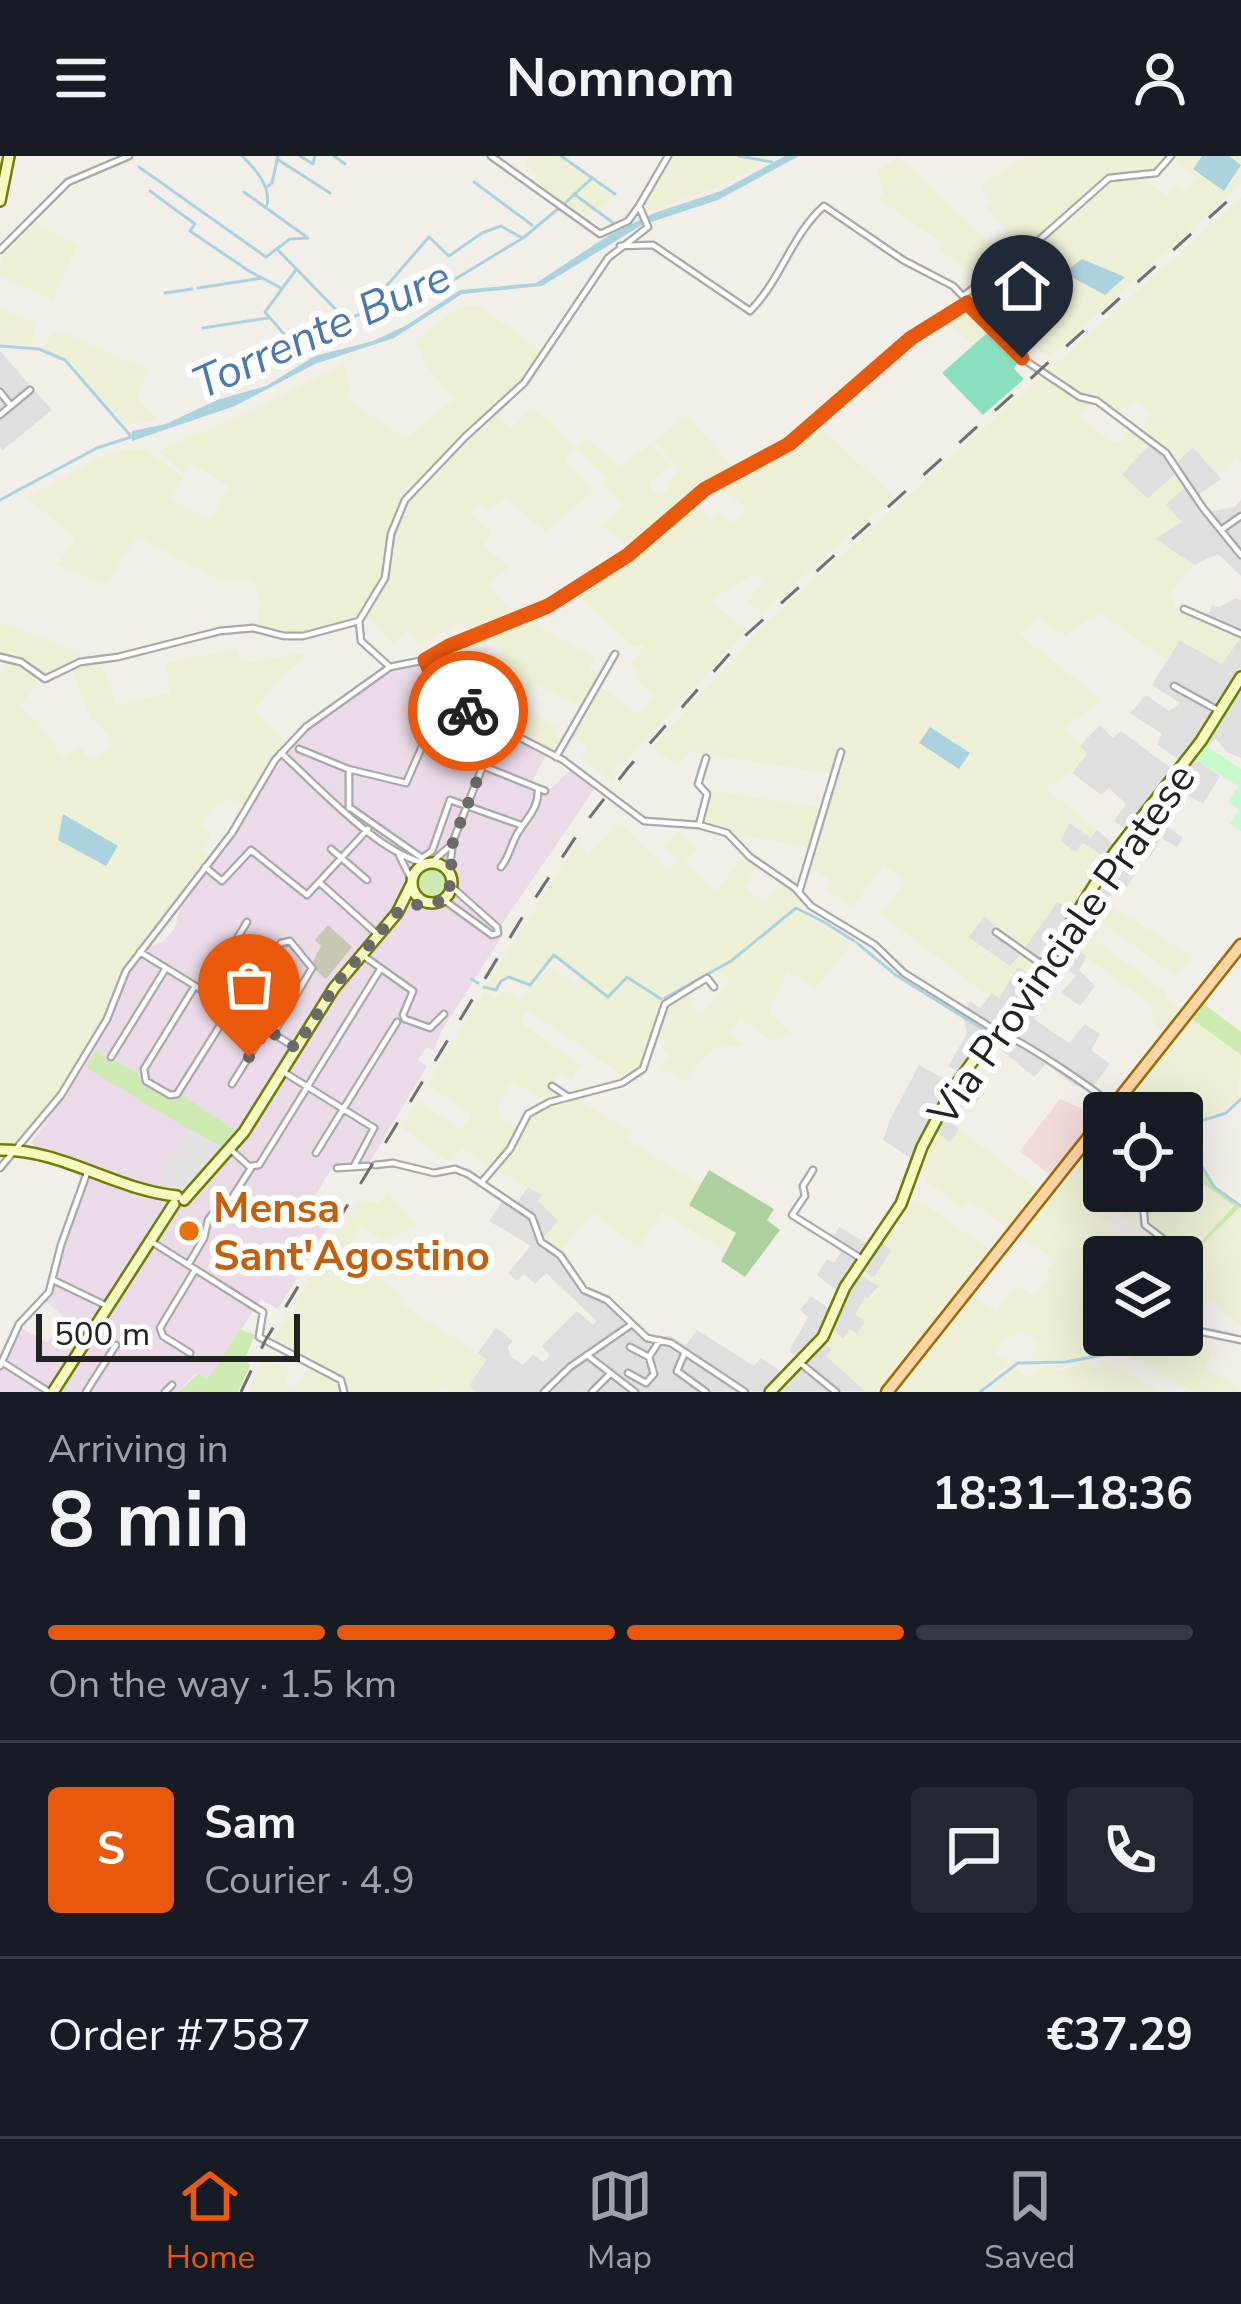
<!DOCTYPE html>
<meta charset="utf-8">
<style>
:root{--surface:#171b24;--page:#242831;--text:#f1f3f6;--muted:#9ea1a6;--line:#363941;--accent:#ea580c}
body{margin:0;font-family:"Nunito Sans",sans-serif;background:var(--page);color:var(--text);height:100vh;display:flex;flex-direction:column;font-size:45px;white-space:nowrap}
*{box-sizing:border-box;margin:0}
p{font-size:39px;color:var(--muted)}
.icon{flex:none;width:66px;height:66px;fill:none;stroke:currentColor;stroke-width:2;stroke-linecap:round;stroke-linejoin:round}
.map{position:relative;height:1236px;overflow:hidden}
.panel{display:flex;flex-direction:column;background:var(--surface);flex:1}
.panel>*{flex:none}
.fabs{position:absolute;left:1083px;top:936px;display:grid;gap:24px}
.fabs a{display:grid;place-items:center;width:120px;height:120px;border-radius:12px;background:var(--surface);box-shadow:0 12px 48px #0002;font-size:60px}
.scale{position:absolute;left:36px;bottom:30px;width:264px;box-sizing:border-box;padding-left:12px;border:6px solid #222;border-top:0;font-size:33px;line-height:42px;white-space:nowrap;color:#222;-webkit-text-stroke:9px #fff;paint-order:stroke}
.pin{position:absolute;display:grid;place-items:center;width:102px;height:102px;color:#fff;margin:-123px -51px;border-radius:50% 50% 50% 0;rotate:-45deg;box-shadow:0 0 12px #0007}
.pin .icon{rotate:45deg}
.courier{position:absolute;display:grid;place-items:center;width:120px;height:120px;margin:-60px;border:9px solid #ea580c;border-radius:50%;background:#fff;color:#222;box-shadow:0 3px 15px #0007}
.headline em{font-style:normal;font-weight:700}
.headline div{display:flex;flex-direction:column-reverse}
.headline{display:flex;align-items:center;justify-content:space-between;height:204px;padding:0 48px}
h1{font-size:78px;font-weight:700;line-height:90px}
.bar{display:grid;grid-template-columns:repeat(4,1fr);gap:18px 12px;align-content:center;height:144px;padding:0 48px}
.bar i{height:15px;border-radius:9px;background:var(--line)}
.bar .current{background:var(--accent)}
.bar p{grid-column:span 4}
.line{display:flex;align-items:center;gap:30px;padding:0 48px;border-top:3px solid var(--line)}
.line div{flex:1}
.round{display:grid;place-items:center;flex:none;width:126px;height:126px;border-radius:12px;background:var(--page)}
header{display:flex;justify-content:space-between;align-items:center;height:156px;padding:0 48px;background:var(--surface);font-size:54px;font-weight:700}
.dock{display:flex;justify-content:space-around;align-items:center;height:168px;border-top:3px solid var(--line);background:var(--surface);font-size:33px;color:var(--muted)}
.dock a{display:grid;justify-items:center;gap:6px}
.dock .current{color:var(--accent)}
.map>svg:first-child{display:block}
.residential{fill:#e0dfdf}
.commercial{fill:#f2dad9}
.industrial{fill:#ebdbe8}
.construction{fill:#c7c7b4}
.farmland{fill:#eef0d5}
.grass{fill:#cdebb0;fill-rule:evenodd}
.forest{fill:#add19e}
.park{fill:#c8facc}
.pitch{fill:#88e0be}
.parking{fill:#e2e2e2}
.water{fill:#aad3df}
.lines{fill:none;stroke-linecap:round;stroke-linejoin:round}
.stream{stroke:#aad3df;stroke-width:3}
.street-casing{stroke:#a9a9a9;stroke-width:9}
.secondary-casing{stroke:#707d05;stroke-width:14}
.primary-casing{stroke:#a06b00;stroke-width:15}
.street{stroke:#fff;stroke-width:4.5}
.secondary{stroke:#f7fabf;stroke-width:9}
.primary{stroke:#fcd6a4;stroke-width:10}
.rail{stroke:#707070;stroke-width:3;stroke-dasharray:24 24;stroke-linecap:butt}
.done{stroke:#6b6a68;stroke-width:12;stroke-dasharray:0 21.6}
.route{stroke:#ea580c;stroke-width:15}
.food-dot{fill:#e8710a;stroke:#fff;stroke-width:4.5}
.labels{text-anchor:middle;stroke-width:12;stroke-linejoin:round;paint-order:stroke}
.street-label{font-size:42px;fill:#222;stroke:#fff}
.food-label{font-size:42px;font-weight:bold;fill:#c56008;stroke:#fff;text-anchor:start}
.water-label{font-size:45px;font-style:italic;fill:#4a7aab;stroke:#fff}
</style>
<header><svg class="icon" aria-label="menu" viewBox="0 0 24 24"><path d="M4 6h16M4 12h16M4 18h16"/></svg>Nomnom<svg class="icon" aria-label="person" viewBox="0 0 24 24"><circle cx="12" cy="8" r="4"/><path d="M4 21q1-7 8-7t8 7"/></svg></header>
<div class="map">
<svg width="1241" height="1236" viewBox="0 0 1241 1236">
<rect width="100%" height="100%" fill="#f2efe9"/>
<!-- residential -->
<path class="residential" d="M0 195 52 254 3 294 0 291Z
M1153 285 1169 297 1193 291 1221 323 1198 339 1208 356 1234 351 1241 344V420L1218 398 1194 409 1155 383 1176 318 1148 343 1121 318Z
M1236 442 1241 444V602L1227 596 1216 583 1207 591 1203 588 1192 601 1220 620 1203 648 1172 630 1151 658 1183 682 1177 691 1161 682 1150 701 1138 696 1133 704 1140 711 1127 731 1118 727 1106 747 1083 793 1088 798 1079 814 1095 830 1080 850 1061 837 1076 820 1065 811 1034 863 1069 887 1085 868 1100 878 1091 894 1110 908 1090 934 1074 929 1046 908 1034 921 994 888 975 911 989 924 988 930 974 950 968 945 960 954 951 949 944 961 959 973 951 986 918 1007 883 984 890 964 919 909 952 927 959 916 948 910 967 878 963 857 970 845 980 852 992 837 999 841 1018 811 1038 810H1010L968 782 985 759 1001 776 1057 745 1073 755 1083 687 1075 697 1059 684 1070 667 1091 681 1097 674 1116 690 1127 674 1114 665 1126 648 1109 632 1101 639 1072 617 1086 598 1080 590 1100 569 1113 582 1121 575 1172 613 1181 606 1157 588 1162 578 1130 557 1146 539 1169 555 1180 547 1152 529 1179 484 1222 507 1239 483 1205 466 1212 449 1219 451Z
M529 1029 542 1039 558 1065 559 1096 584 1131 606 1141 647 1180H670L686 1189 697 1174 754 1210 761 1202 783 1217 799 1203 789 1195 808 1161 800 1154 811 1140 831 1154 838 1136 817 1119 827 1103 834 1107 843 1093 831 1084 839 1071 867 1087 872 1081 892 1094 874 1122 860 1113 857 1117 879 1130 862 1149 865 1166 857 1177 843 1182 827 1200 866 1235 477 1236 469 1230 486 1204 478 1197 496 1171 513 1185 508 1191 510 1200 523 1209 533 1198 543 1206 550 1200 542 1190 577 1155 593 1169 597 1165 546 1117 535 1128 524 1118 517 1125 508 1117 531 1090 489 1065 505 1041 517 1047Z"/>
<!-- commercial -->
<path class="commercial" d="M1060 943 1098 960 1051 1020 1020 995Z"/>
<!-- industrial -->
<path class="industrial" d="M405 509H421L453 551 546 599 532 626 550 633 572 613 595 632 502 768V780L442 874 434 894 426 891 418 904 427 910 368 1009 333 1010 313 1043 336 1058 278 1153 261 1143 208 1224 196 1217 178 1236H0V1206L17 1169 47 1187 64 1161 43 1143 82 1023 31 987 82 914 78 907 107 860 125 812 138 794 163 786 175 772 181 747 234 678 274 609 302 578 352 537 372 529 391 513Z"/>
<!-- construction -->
<path class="construction" d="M328 769 352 791 326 823 314 813 313 805 321 790 315 784Z"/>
<!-- farmland -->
<path class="farmland" d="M529 0H571L567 7 612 39 599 56 594 52 583 63 532 26 537 18 525 8Z
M670 0H774L758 5 760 9 719 31 646 56 643 49Z
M898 0 1007 104 1022 93 986 51 991 47 981 30 1027 0H1168L1155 15 1138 18 1167 40 1176 29 1186 35 1196 21 1171 3 1173 0H1241V28L1049 201 1022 183 1015 193 993 170 972 188 952 171 958 158 970 148 967 136 981 123 939 94 942 87 878 43 884 36 878 15Z
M1241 42V307L1235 301 1218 318 1193 291 1176 307 1169 297 1142 276 1150 257 1135 244 1116 257 1094 242 1079 260 1111 286H1121L1128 274 1149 289 1122 318 1147 343 1175 318 1185 331 1166 349 1182 366 1155 383 1194 409 1168 440 1176 446 1174 453 1240 483 1222 508 1180 484 1167 505 1099 456 1065 480 1039 462 1019 478 1103 544 1064 572 1087 598 1072 616 1045 632 1097 674 1091 682 1070 667 1060 685 1075 696 1083 687 1107 703 1074 755 1057 746 1025 792 1001 776 985 760 968 781 1010 810 1021 797 1039 810 1031 819 1018 811 999 842 992 837 989 841 881 758 905 726 884 707 853 751 825 734 830 724 807 710 812 692 699 671 707 634 822 652 833 618 690 596 678 610 652 591 768 465Z
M34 67 78 88 53 144 0 120 1 104Z
M479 150 544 197 491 256 512 272 532 251 576 291 564 304 593 335 545 376 506 342 487 355 479 349 471 358 492 377 483 390 510 411 487 430 520 462 476 479 462 466 420 488 407 474 393 488 364 457 359 462 312 476 284 479 257 469 260 444 253 425 217 423 136 380 107 428 57 409 75 381 27 342 95 303 123 294 146 293 183 321 171 344 210 363 229 331 191 306 184 318 158 295 260 251 344 207 351 233 346 242 406 282 454 243 420 203 424 199 414 185 459 151Z
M0 152 36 167 31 189 0 187Z
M59 175 149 214 136 241 159 264 125 269 67 204 44 192 52 176Z
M686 259 737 315 710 327 689 344 711 363 718 356 734 369 746 353 719 329 779 300 818 269 894 340 762 457 747 446 763 427 754 418 710 445 747 474 624 607 619 605 611 615 616 620 612 626 581 601 588 591 571 578 584 552 537 528 522 552 558 572 555 579 564 585 554 602 453 551 423 510 478 483 483 486 477 495 497 505 503 492 482 481 527 464 595 501 589 512 606 521 601 531 640 559 654 539 635 523 639 516 630 509 645 489 633 490 576 437 637 395 601 370 623 349 602 327 607 322 576 292 586 281 620 312 650 288 671 308 648 328 660 341 669 332 666 327 680 314 655 285Z
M0 466 81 497 78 505 41 524 20 550 39 567 63 602 81 591 89 604 110 592 107 577 90 562 72 513 100 506 117 549 170 537 165 507 236 493 243 507 303 497 305 502 283 519 254 554 290 590 249 652 231 643 211 652 201 670 212 678 202 695 207 699 125 812 107 860 67 925 20 985 0 991V519L7 506 0 504Z
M621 667 667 715 679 705 664 692 678 675 697 694 685 707 715 736 745 699 759 709 744 731 765 746 781 726 785 727 802 745 734 801 665 839 667 847 686 836 695 843 690 850 702 858 730 825 719 815 795 755 852 787 815 833 788 815 768 856 792 878 770 885 741 862 729 877 745 889 714 892 684 925 661 912 669 899 662 893 665 886 656 878 647 890 644 908 626 922 528 854 520 866 581 909 571 924 559 917 550 930 564 940 545 946 512 925 501 943 496 962 519 970 508 993 492 1011 461 992 451 1006 446 1004 401 971 417 945 461 973 472 959 428 928 484 835 496 842 503 833 520 843 550 810 578 829 583 820 553 797 542 815 529 826 507 820 499 823 494 833 486 830 576 688 588 698Z
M1106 747 1192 800 1177 821 1099 765Z
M1088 779 1166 836 1164 840 1183 855 1164 879 1150 861 1154 851 1080 796Z
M1190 862 1241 899 1238 942 1215 958 1182 968V957H1124L1119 951Z
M575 942 631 975 627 983 700 1029 690 1049 736 1077 726 1095 662 1056 638 1092 593 1057 559 1096 546 1089 542 1083 558 1065 538 1045 542 1039 496 1014 530 959Z
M959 973 1040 1035 1009 1074 970 1044 963 1052 924 1024 927 1019 917 1012 934 974 950 986Z
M1088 992 1095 996 1098 1013 1104 1019V1035H1125L1142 1054 1133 1065 1119 1054 1103 1072 1143 1098 1155 1079 1194 1109 1195 1116 1182 1135V1101H1104V1179H1137L1142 1183 1127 1192 1059 1205 1030 1204 1039 1187 1019 1174 1013 1182 1006 1179 995 1198 1010 1206 976 1236H894L970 1139 997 1156 1016 1129 1035 1140 1051 1118 1047 1114 1056 1104 1017 1079Z
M1203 1029 1234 1050 1191 1095 1147 1069 1145 1062 1175 1036 1188 1042Z
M388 1037 418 1070 383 1084 360 1070 343 1101 405 1140 401 1147 486 1203 469 1230 477 1236H452L443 1230 437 1236H248L263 1201 290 1214 284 1227 295 1232 310 1206 271 1187 357 1044 378 1047Z
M912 1045 926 1049 993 1096 982 1109 975 1106 970 1124 880 1236H866L826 1200 832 1194 824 1186 830 1172 843 1182 850 1173 857 1177 865 1166 855 1158 865 1141 871 1144 879 1130 857 1116 859 1113 874 1121 892 1094 877 1084 888 1070 897 1076 905 1069 896 1063 904 1048 910 1050Z
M1239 1051 1241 1052V1171L1211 1142 1203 1148 1186 1135 1200 1115 1201 1109 1193 1098Z
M1192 1177 1190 1182 1196 1189 1212 1197 1205 1211 1232 1226 1241 1236H1195L1129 1201 1155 1183Z
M1102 1203 1163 1236H987L1014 1212 1030 1222 1037 1214 1048 1211 1061 1215 1083 1205 1097 1212Z"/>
<!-- grass -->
<path class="grass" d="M415 727a17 17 0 1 1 34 0a17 17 0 1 1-34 0Z
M1204 841V848L1241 876V899L1192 863 1175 883 1172 880Z
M97 894 109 907 116 905 139 918 140 925 173 943 181 938 235 974 220 992 86 912Z
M1182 998 1198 1004 1219 1036 1241 1050 1193 1098 1199 1110 1145 1065V1058L1172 1035 1186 1039 1196 1031 1182 1017ZM1205 1029 1234 1050 1193 1094 1187 1095 1147 1069 1145 1062 1175 1036 1188 1042Z
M240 1173 255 1179 245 1203 250 1210 238 1236H178L198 1218 208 1223Z"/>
<!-- forest -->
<path class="forest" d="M709 1014 774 1053 767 1064 780 1074 745 1121 721 1105 736 1077 689 1049Z"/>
<!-- park -->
<path class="park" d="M1202 587 1241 613V675L1230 668 1239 654 1228 646 1238 630 1191 601Z"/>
<!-- pitch -->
<path class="pitch" d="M987 177 1017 208 1014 213 1024 223 983 259 942 217Z"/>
<!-- parking -->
<path class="parking" d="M189 973 226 993 182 1035 165 1036 194 981 164 1030 155 1033Z"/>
<!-- water -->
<path class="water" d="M785 0H799L718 44 642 69 542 130 462 138 394 182 315 208 235 250 132 285V275L166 268 217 244 266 230 315 200 373 185 407 169 460 134 536 127 611 78 654 57 721 35Z
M1202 0H1229L1241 9 1224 35 1193 13Z
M1082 103 1125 121 1105 139 1070 120V112Z
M930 571 970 597 959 613 919 587Z
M63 658 118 690 106 710 58 684Z"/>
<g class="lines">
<!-- stream -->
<path class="stream" d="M242 0C255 12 271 31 267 49
M300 0 313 8 315 0
M334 0 345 8
M561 0 615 38
M739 0 772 6
M277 3 330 37
M139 11 266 101 290 83 308 82 244 36
M474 26 532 69
M267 31 272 27 278 0
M150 35 195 68 190 75 249 115 281 132
M574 38 616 69
M563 49 591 23
M277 93 346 164 363 157 429 81 449 100 482 77 501 70 522 82
M442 131 523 82 559 52
M198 132 262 122
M165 137 192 133
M203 172 268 162
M284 178 265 156 295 115
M0 190 39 193 65 204 130 279
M0 344 97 292 134 280
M824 766 854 785
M857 787 892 816
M894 818 989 877
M706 819 731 805 796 752 822 765
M471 823 478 827
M484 831 496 834 501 825 509 821 530 829 554 799 608 841 627 821 661 843
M665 842 704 820
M1182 971 1226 957 1241 943
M1182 998 1199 1005 1214 1031 1241 1050
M1199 1172 1221 1176
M1182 1174 1190 1173
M1225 1177 1241 1181
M980 1236 1018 1207 1065 1206 1115 1197 1155 1179"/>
<defs>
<path id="street" d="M491 0 600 78 628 65 639 50
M620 90 653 89 750 155C781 124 792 78 824 50L903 104 953 130 1026 205 1080 241 1097 245 1166 297 1203 352 1241 399
M0 94 68 26 129 0
M963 140 1038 85 1109 22 1156 17 1171 0
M0 236 11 250
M0 259 30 234
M1221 374 1241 360
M1184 453 1241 478
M0 501 21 506 45 523 80 506 118 501 220 475 253 472 284 480H303L359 465
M425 504 438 533 457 549 563 604 644 665 699 669 727 677 750 701 795 732 811 750 875 789 904 817 1000 877C1018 882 1113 944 1119 957
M390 511 425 504 449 490 548 450 643 388 705 333 789 288 912 182 966 147
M390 511 361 485 359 465 385 422 391 378 405 344 465 281 524 227 608 102 648 71 639 50 668 0
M1174 530 1221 556
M299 593 348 613 406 627 444 541
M281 597C317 629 381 701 429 708
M556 601 615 498
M483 610 545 635
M349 651 422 702 432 695 450 644 521 669
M349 652V616
M699 669 707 638 698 628 706 602
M331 693 367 724
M399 699 412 725
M431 707 450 690
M205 711 222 725 251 694 307 739 368 673
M501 711C510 700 511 687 519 675 527 662 539 652 538 633
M449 717 453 685 498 572
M320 727 378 779
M799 736 841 596
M444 744 492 779 498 777 497 771 452 731
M996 776 1044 810
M140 796 293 890
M365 801 413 835 403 859 405 863 430 872 444 858
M195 830 144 913 146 925 170 939 177 938 231 852
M204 836 247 766
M239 857 281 787 290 785 312 812 273 878
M111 901 166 812
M282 915 374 972 354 1010
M232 928 266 873
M552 930 567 940
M1104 985 1097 1002 1104 1017
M316 997 397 866
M375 1009 393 1007 434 1017 455 1013 468 1018 532 1061 541 1086 560 1099 584 1134 607 1144 647 1182 671 1187 745 1236
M251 1010 259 1009 381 812
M0 1012 61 939 107 863 126 815 232 677 275 604 306 571 390 511
M337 1012 368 1010
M813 1014 803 1030 805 1040 792 1059 862 1103
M481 1027 510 993 528 958 550 946 622 927 643 913 665 848 707 822 714 831
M1128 1035 1143 1049 1145 1069 1197 1109V1116L1182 1139
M152 1086 263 1156 259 1181 341 1224 344 1236
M188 1109 204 1082 208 1064 217 1052 232 1042 251 1012 230 993
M53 1124 107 1150
M1182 1161 1198 1175 1241 1184
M630 1191 649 1201 660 1184
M685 1196 677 1215 706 1236
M190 1197 163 1180 160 1172 195 1114
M587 1199 635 1236
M2 1206 49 1236
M799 1206 836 1236
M0 1210 19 1168 49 1136 61 1089 87 1017
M628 1217 646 1227 654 1218 649 1201
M86 1236 116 1189
M165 1236 172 1229
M544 1236 570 1211 632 1168
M592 1236 609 1219"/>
<path id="secondary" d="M0 45 9 0
M412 727a20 20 0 1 1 40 0a20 20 0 1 1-40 0Z
M0 994C61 993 116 1034 177 1040
M184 1044 244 976 334 832 397 757 412 727
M53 1236 174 1048
M770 1236 823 1181 845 1131 901 1048 922 991 952 934 981 894 1007 869 1115 696 1201 585 1241 521"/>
<path id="primary" d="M1108 957 1241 789
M887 1236 1104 962"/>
</defs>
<!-- street casing -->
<use href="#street" class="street-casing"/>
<!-- secondary casing -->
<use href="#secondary" class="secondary-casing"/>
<!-- primary casing -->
<use href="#primary" class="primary-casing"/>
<!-- street -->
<use href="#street" class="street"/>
<!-- secondary -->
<use href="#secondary" class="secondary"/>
<!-- primary -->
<use href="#primary" class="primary"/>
<!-- rail -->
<path class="rail" d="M241 1236 265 1185 520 765 583 670 628 612 747 478 1241 33"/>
</g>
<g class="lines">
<!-- done -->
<path class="done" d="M249 901 266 873 296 892 336 828 397 757C417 742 433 754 449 739L453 685 498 572 468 555"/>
<!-- route -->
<path class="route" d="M468 555 439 535 425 504 449 490 548 450 628 399 705 333 789 288 911 182 967 147 1022 202"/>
</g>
<!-- markers -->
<circle class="food-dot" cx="189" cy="1075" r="12"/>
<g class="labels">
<!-- street labels -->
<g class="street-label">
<text transform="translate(1061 788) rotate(-55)" y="15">Via Provinciale Pratese</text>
</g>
<!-- food labels -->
<g class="food-label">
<text x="213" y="1066">Mensa<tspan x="213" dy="48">Sant'Agostino</tspan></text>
</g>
<!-- water labels -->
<g class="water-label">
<text transform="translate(321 173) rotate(-24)" y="16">Torrente Bure</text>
</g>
</g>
</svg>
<div class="fabs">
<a><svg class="icon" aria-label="locate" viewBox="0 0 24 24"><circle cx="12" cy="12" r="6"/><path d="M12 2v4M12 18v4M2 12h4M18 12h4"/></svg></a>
<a><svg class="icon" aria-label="layers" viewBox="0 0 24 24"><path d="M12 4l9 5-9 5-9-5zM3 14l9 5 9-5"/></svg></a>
</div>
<div class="scale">500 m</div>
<div class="pin" style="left:249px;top:901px;background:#ea580c"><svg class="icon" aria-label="bag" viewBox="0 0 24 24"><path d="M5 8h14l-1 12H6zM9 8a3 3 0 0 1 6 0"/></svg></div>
<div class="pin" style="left:1022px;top:202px;background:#1f2937"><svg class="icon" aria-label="home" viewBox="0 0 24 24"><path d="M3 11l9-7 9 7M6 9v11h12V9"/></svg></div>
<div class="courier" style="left:468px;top:555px"><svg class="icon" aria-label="bike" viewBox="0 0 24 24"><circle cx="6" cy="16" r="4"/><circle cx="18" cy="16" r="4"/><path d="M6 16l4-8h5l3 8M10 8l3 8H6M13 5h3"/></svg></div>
</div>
<section class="panel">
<div class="headline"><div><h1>8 min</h1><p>Arriving in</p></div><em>18:31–18:36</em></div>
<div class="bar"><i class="current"></i><i class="current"></i><i class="current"></i><i></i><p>On the way · 1.5 km</p></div>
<div class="line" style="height:216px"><b class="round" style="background:var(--accent);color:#fff">S</b><div><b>Sam</b><p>Courier · 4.9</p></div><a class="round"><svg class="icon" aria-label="chat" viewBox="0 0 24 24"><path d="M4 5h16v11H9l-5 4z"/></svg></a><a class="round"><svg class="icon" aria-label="phone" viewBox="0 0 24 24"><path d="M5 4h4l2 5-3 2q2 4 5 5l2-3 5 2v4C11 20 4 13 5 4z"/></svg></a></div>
<div class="line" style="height:156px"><div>Order #7587</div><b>€37.29</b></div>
</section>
<nav class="dock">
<a class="current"><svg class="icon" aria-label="home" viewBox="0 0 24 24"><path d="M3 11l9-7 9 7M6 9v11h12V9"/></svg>Home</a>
<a><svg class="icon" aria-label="map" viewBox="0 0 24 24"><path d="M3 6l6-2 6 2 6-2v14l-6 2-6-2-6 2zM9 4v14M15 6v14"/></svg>Map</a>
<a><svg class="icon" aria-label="saved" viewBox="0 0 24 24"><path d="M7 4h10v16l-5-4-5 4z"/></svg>Saved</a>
</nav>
